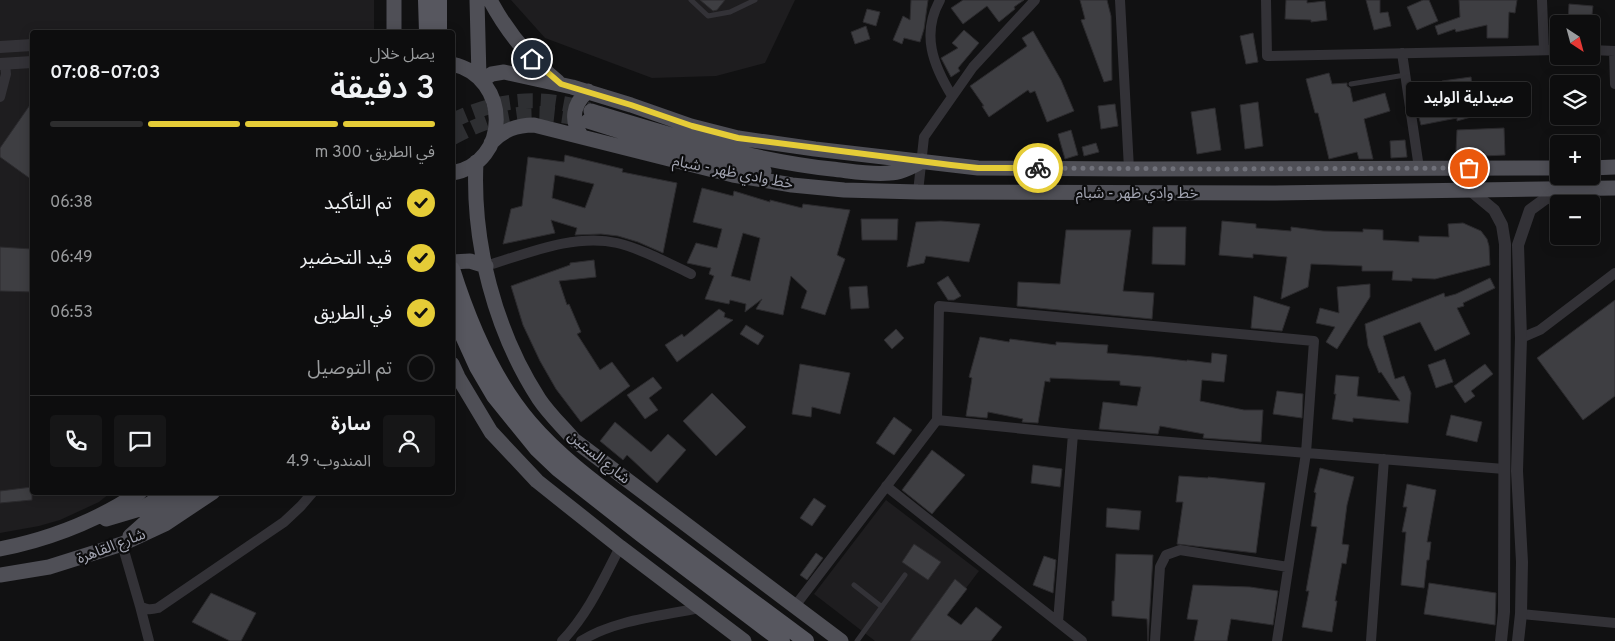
<!DOCTYPE html>
<html lang="ar">
<meta charset="utf-8">
<style>
:root{--surface:#0d0d0e;--page:#161617;--text:#f1f3f6;--muted:#9a9c9e;--line:#2d2d2e;--accent:#e5cc37}
body{margin:0;font-family:Overpass,"Noto Sans Arabic",sans-serif;background:var(--page);color:var(--text);direction:rtl;height:100vh;display:flex;flex-direction:column;font-size:19px;white-space:nowrap}
*{box-sizing:border-box;margin:0}
p{font-size:16px;color:var(--muted)}
.icon{flex:none;width:28px;height:28px;fill:none;stroke:currentColor;stroke-width:2;stroke-linecap:round;stroke-linejoin:round}
.map{position:relative;flex:1;overflow:hidden;direction:ltr}
.drawer{position:absolute;left:30px;top:30px;width:425px;height:465px;display:flex;flex-direction:column;background:var(--surface);border-radius:5px;box-shadow:0 2px 12px #0003,0 0 0 1px var(--line);direction:rtl}
.drawer>*{flex:none}
.needle{width:32px;rotate:144deg}
.controls{position:absolute;left:1550px;top:15px;display:grid;gap:10px}
.controls a{display:grid;place-items:center;width:50px;height:50px;border-radius:5px;background:var(--surface);box-shadow:0 2px 12px #0003,0 0 0 1px var(--line);font-size:25px}
.pin{position:absolute;display:grid;place-items:center;width:42px;height:42px;color:#fff;margin:-21px;border:2px solid #fff;border-radius:50%;box-shadow:0 1px 5px #0007}
.courier{position:absolute;display:grid;place-items:center;width:50px;height:50px;margin:-25px;border:4px solid #e5cc37;border-radius:50%;background:#fff;color:#222;box-shadow:0 1px 6px #0007}
.bubble{position:absolute;height:35px;border-radius:5px;background:var(--surface);box-shadow:0 2px 12px #0003,0 0 0 1px var(--line);font-size:16px;font-weight:600;line-height:35px;text-align:center;direction:rtl}
.headline em{font-style:normal;font-weight:600}
.headline div{display:flex;flex-direction:column-reverse}
.headline{display:flex;align-items:center;justify-content:space-between;height:85px;padding:0 20px}
h1{font-size:32px;font-weight:600;line-height:38px}
.bar{display:grid;grid-template-columns:repeat(4,1fr);gap:8px 5px;align-content:center;height:60px;padding:0 20px}
.bar i{height:6px;border-radius:4px;background:var(--line)}
.bar .active{background:var(--accent)}
.bar p{grid-column:span 4}
.line{display:flex;align-items:center;gap:12px;padding:0 20px;border-top:1px solid var(--line)}
.line div{flex:1}
.round{display:grid;place-items:center;flex:none;width:52px;height:52px;border-radius:5px;background:var(--page)}
ol{padding:0 20px;list-style:none}
li{display:flex;align-items:center;gap:15px;height:55px}
li p{margin-inline-start:auto}
li .icon{padding:5px;border-radius:50%;background:var(--accent);color:#111;stroke-width:4}
li:last-child{color:var(--muted)}
li i{width:28px;height:28px;border:2px solid var(--line);border-radius:50%}
.map>svg:first-child{display:block}
.built{fill:#1e1d1f}
.building{fill:#3e3e42;stroke:#2c2b2e;fill-rule:evenodd}
.lines{fill:none;stroke-linecap:round;stroke-linejoin:round}
.primary-tunnel{stroke:#2e2f32;stroke-width:15;stroke-dasharray:15 8;stroke-linecap:butt}
.service{stroke:#333237;stroke-width:5}
.minor{stroke:#333237;stroke-width:10}
.tertiary{stroke:#333237;stroke-width:12}
.primary{stroke:#4f4f56;stroke-width:15}
.trunk{stroke:#57575f;stroke-width:16}
.done{stroke:#70717a;stroke-width:5;stroke-dasharray:0 9}
.route{stroke:#e5cc37;stroke-width:6}
.labels{text-anchor:middle;stroke-width:4.5;stroke-linejoin:round;paint-order:stroke}
.street-label{font-size:15px;fill:#a3a5b2;stroke:#0c0c0d}
</style>
<div class="map">
<svg width="1615" height="641" viewBox="0 0 1615 641">
<rect width="100%" height="100%" fill="#111112"/>
<!-- built -->
<path class="built" d="M0 0H374V32H32V492L110 493 99 502 60 520 39 526 0 533Z
M511 0H795L765 63 716 76 652 78 545 38Z
M886 500 979 571 926 641H875L814 594Z"/>
<!-- building -->
<path class="building" d="M700 0H725L717 10 713 11Z
M911 0H928L924 29 920 42 904 38 902 44 893 40 903 16 910 20Z
M963 0H1024L1014 7 1015 9 999 22 987 6 963 24 951 8Z
M1080 0H1107L1111 16 1112 80 1104 82 1081 20 1085 19Z
M1286 0H1307V3L1325 1 1327 20 1311 22V20L1285 19Z
M1366 0H1380V13L1388 12 1391 26 1374 30Z
M1423 0H1429L1438 21 1417 30 1407 7Z
M1459 0H1517L1515 13 1509 12 1508 38H1487V25L1456 32 1455 29 1438 35 1435 26 1460 17Z
M1569 4 1593 6 1591 24H1568Z
M867 9 880 12 876 26 863 22Z
M866 26 870 39 855 44 851 32Z
M964 30 979 43 958 68 960 71 951 77 941 58 958 48 952 43Z
M1033 31 1061 80 1074 111 1047 122 1035 91 1030 93 1028 90 989 117 982 106H984L970 86 1027 46 1022 38Z
M1253 33 1258 62 1246 64 1240 36Z
M1329 73 1332 84 1347 83V86L1350 88 1353 102 1385 93 1390 111 1364 119 1373 159H1359L1357 152 1329 159 1318 113H1315L1306 79Z
M1471 77 1474 102 1495 96 1499 109 1457 121V118L1421 125 1417 110 1445 104 1442 81Z
M32 102V180L0 157V148Z
M1258 102 1263 146 1245 149 1240 105Z
M1115 104 1118 126 1101 129 1098 106Z
M1215 108 1221 150 1197 154 1191 112Z
M1504 128 1505 155 1484 156V152L1456 151 1457 130Z
M1071 130 1078 155 1065 159 1058 134Z
M1405 140 1407 157 1391 158 1390 141Z
M1096 143 1099 152 1084 156 1082 147Z
M565 155 623 169 622 172 677 183 663 253 638 242 618 236 601 234 575 235 577 228 551 220 555 233 503 244 511 209 522 206 528 157 564 162ZM555 175 594 184 585 208 552 198Z
M702 188 733 196 734 191 770 202V200L802 208 803 204 850 210 837 255 845 259 825 315 801 308 807 291 791 276 783 315 756 309 762 299 745 312 746 304 730 300 729 304 705 299 714 276 709 274 711 268 687 263 696 243 717 248 722 229 693 222ZM743 233 760 238 750 281 731 276Z
M861 219H898L897 240H862Z
M941 221 980 224 969 262 926 256 924 263 907 267 916 222Z
M1222 221 1256 224V228L1291 231V227L1323 231 1363 232V229L1383 230V240L1419 242V236L1449 237 1448 224 1463 223 1481 231 1487 239 1489 246 1490 265 1435 279 1412 278V281L1392 280 1393 271H1362V266L1311 264 1308 287 1281 299 1287 257 1253 254V258L1219 255Z
M1153 227H1186L1185 265 1152 264Z
M1066 230H1131L1123 291 1154 293 1152 319 1017 306 1018 282 1060 284Z
M0 247 32 249V292L0 291Z
M594 260 596 277 559 281 567 305 569 304 581 332 577 334 600 370 612 362 630 386 581 422 556 389 540 361 523 325 511 286 570 265V263Z
M948 276 961 296 954 300H948L937 283Z
M1490 278 1495 288 1463 303 1464 306 1457 308 1470 334 1435 351 1420 322 1383 336 1395 379 1404 376 1411 393 1408 423 1353 418V422L1332 419 1336 394H1334L1336 375 1359 377 1357 396 1400 401 1381 372 1379 373 1368 346 1365 324 1444 293 1445 297 1456 294Z
M1370 284V297L1337 349 1326 342 1335 327 1316 323 1320 308 1339 313 1337 287Z
M867 286 869 308 851 309 849 287Z
M1254 296 1290 307 1282 331 1251 328Z
M1615 300V396L1583 420 1537 358Z
M719 309 725 313 724 317 733 320 677 362 665 345 682 334 684 337Z
M746 325 764 336 758 345 740 334Z
M896 329 904 338 892 349 884 340Z
M980 337 1009 342 1010 339 1056 345V342L1108 345 1107 353 1154 357 1187 361V360L1211 363 1212 353 1227 355 1224 382 1202 380 1200 401 1244 410H1263L1261 442 1203 438 1204 434 1160 426 1158 434 1099 429 1103 402 1137 406 1141 387 1120 385V381L1050 378V382L1045 381 1038 423 1022 422 1023 419 988 412 987 418 966 416 972 378 969 377Z
M1445 359 1453 382 1436 388 1428 365Z
M800 364 850 373 840 414 812 407 811 417 792 414Z
M1485 364 1493 374 1471 391 1475 396 1465 403 1454 386Z
M653 377 662 388 649 398 658 410 645 419 627 395Z
M1277 391 1303 394 1302 418 1273 414Z
M712 393 746 427 716 456 683 421Z
M1451 415 1482 422 1477 442 1446 435Z
M894 417 912 430 894 455 876 443Z
M615 422 651 452 668 434 686 450 657 483 627 455 623 460 600 441Z
M932 450 965 475 932 514 902 490Z
M1033 465 1062 469 1060 487 1031 483Z
M1320 468 1354 477 1347 505 1342 544 1349 545 1346 564 1342 563 1335 601H1337L1332 632 1302 627 1309 591H1306L1317 527 1311 526 1316 493 1314 492Z
M1179 476 1208 478V477L1265 483 1256 553 1177 544 1183 502H1176Z
M1407 484 1436 490 1427 542H1431L1429 560H1427L1424 588 1401 585 1406 532H1402L1407 507H1403Z
M32 487V500L0 503V491Z
M814 498 826 506 812 526 800 518Z
M1107 508 1141 511 1139 530 1106 527Z
M914 544 941 562 928 580 902 562Z
M816 553 823 558 807 580 800 575Z
M1116 554 1153 555 1148 641 1147 619 1112 616V601H1114Z
M1044 556 1056 560 1053 593 1033 585Z
M955 579 967 589 947 615 961 625 976 607 1002 627 991 641H910Z
M1429 583 1496 593 1495 625 1424 614Z
M1193 585 1250 587 1278 591 1273 625 1231 619 1227 641H1194L1198 620 1187 619Z
M211 593 256 613 241 641H230L192 622Z"/>
<g class="lines">
<!-- primary-tunnel -->
<path class="primary-tunnel" d="M452 121C499 98 540 95 589 110
M452 138C500 112 533 108 585 120"/>
<!-- service -->
<path class="service" d="M691 0 708 16 730 12 755 0
M1351 84 1405 75
M854 585 882 607
M857 641 905 575"/>
<!-- minor -->
<path class="minor" d="M940 0C921 34 933 65 952 96
M1120 0 1129 169
M1266 0 1267 56 1559 50
M1542 0 1544 50
M1591 50 1615 51
M1614 51 1615 84
M1402 53 1419 168
M0 97 6 74 5 64
M918 192 924 137 973 67 1035 0
M486 266C526 254 575 233 617 243 640 248 670 264 691 274
M1521 338 1540 330 1615 273
M937 420 939 306 1314 341 1306 453 1277 641
M886 486 1082 641
M122 544 140 606C147 610 150 610 158 608L284 522 301 506 313 492
M140 606 149 641
M795 606 937 420 1073 434 1504 469
M1521 614 1615 623
M1058 622 1073 434
M562 641C588 614 603 580 620 547
M581 641C614 620 661 616 699 608
M1155 641 1160 567 1166 555 1180 550 1288 567
M1371 641 1384 459"/>
<!-- tertiary -->
<path class="tertiary" d="M0 47 32 45
M0 64 32 62
M1470 190 1494 210 1502 225 1505 244 1504 612 1501 641
M1518 641 1521 614 1522 562 1517 471 1521 338 1518 245 1530 210 1545 199 1564 191"/>
<!-- primary -->
<path class="primary" d="M477 0 479 77
M490 0C507 32 529 59 558 82
M394 32V0
M452 64C511 77 511 163 452 173
M482 80 492 74 504 72 572 87 631 105 691 126 738 138 815 149 978 168 1129 169 1559 168
M591 111C670 135 749 160 832 169 851 171 871 175 890 173 901 173 912 167 922 161
M588 121 674 148 764 171
M582 137C570 121 573 104 588 91
M491 143C503 130 516 125 534 125L733 175 792 185 844 190 918 192 1275 193 1615 188
M476 162C472 243 495 331 539 399 549 414 563 427 574 440L841 641
M1591 168 1615 167
M452 262 470 261 486 266
M452 364 458 377 491 432 537 481 620 547 744 641
M106 519 143 508 169 492
M130 536 149 519 192 492
M0 549C50 539 97 521 140 492
M0 575 49 567 122 544 165 524 213 492"/>
<!-- trunk -->
<path class="trunk" d="M426 0 427 32
M439 0V32
M452 269C469 323 493 380 530 423 561 459 599 486 636 514 692 557 750 599 806 641
M452 312 477 367 494 396 537 449 558 469 642 535 782 641"/>
</g>
<g class="lines">
<!-- done -->
<path class="done" d="M1038 168 1220 169 1469 168"/>
<!-- route -->
<path class="route" d="M532 59 561 84 631 105 692 126 738 138 951 165 978 168H1038"/>
</g>
<g class="labels">
<!-- street labels -->
<g class="street-label">
<text transform="translate(733 172) rotate(11)" y="5">خط وادي ظهر - شبام</text>
<text x="1137" y="198">خط وادي ظهر - شبام</text>
<text transform="translate(599 457) rotate(39)" y="5">شارع الستين</text>
<text transform="translate(111 546) rotate(-21)" y="5">شارع القاهرة</text>
</g>
</g>
</svg>
<div class="controls">
<a><svg class="needle" viewBox="-14 -14 28 28"><path d="M0-13l5 13h-10z" fill="#e53935"/><path d="M0 13l5-13h-10z" fill="#9a9c9e"/></svg></a>
<a><svg class="icon" aria-label="layers" viewBox="0 0 24 24"><path d="M12 4l9 5-9 5-9-5zM3 14l9 5 9-5"/></svg></a>
<a>+</a>
<a>−</a>
</div>
<div class="pin" style="left:1469px;top:168px;background:#ea580c"><svg class="icon" aria-label="bag" viewBox="0 0 24 24"><path d="M5 8h14l-1 12H6zM9 8a3 3 0 0 1 6 0"/></svg></div>
<div class="pin" style="left:532px;top:59px;background:#1f2937"><svg class="icon" aria-label="home" viewBox="0 0 24 24"><path d="M3 11l9-7 9 7M6 9v11h12V9"/></svg></div>
<div class="courier" style="left:1038px;top:168px"><svg class="icon" aria-label="bike" viewBox="0 0 24 24"><circle cx="6" cy="16" r="4"/><circle cx="18" cy="16" r="4"/><path d="M6 16l4-8h5l3 8M10 8l3 8H6M13 5h3"/></svg></div>
<div class="bubble" style="left:1406px;top:82px;width:125px">صيدلية الوليد</div>
<section class="drawer">
<div class="headline"><div><h1>3 دقيقة</h1><p>يصل خلال</p></div><em>07:03–07:08</em></div>
<div class="bar"><i class="active"></i><i class="active"></i><i class="active"></i><i></i><p>في الطريق · 300 m</p></div>
<ol>
<li><svg class="icon" aria-label="check" viewBox="0 0 24 24"><path d="M5 12l5 5 9-10"/></svg>تم التأكيد<p>06:38</p></li>
<li><svg class="icon" aria-label="check" viewBox="0 0 24 24"><path d="M5 12l5 5 9-10"/></svg>قيد التحضير<p>06:49</p></li>
<li><svg class="icon" aria-label="check" viewBox="0 0 24 24"><path d="M5 12l5 5 9-10"/></svg>في الطريق<p>06:53</p></li>
<li><i></i>تم التوصيل</li>
</ol>
<div class="line" style="height:90px"><a class="round"><svg class="icon" aria-label="person" viewBox="0 0 24 24"><circle cx="12" cy="8" r="4"/><path d="M4 21q1-7 8-7t8 7"/></svg></a><div><b>سارة</b><p>المندوب · 4.9</p></div><a class="round"><svg class="icon" aria-label="chat" viewBox="0 0 24 24"><path d="M4 5h16v11H9l-5 4z"/></svg></a><a class="round"><svg class="icon" aria-label="phone" viewBox="0 0 24 24"><path d="M5 4h4l2 5-3 2q2 4 5 5l2-3 5 2v4C11 20 4 13 5 4z"/></svg></a></div>
</section>
</div>
